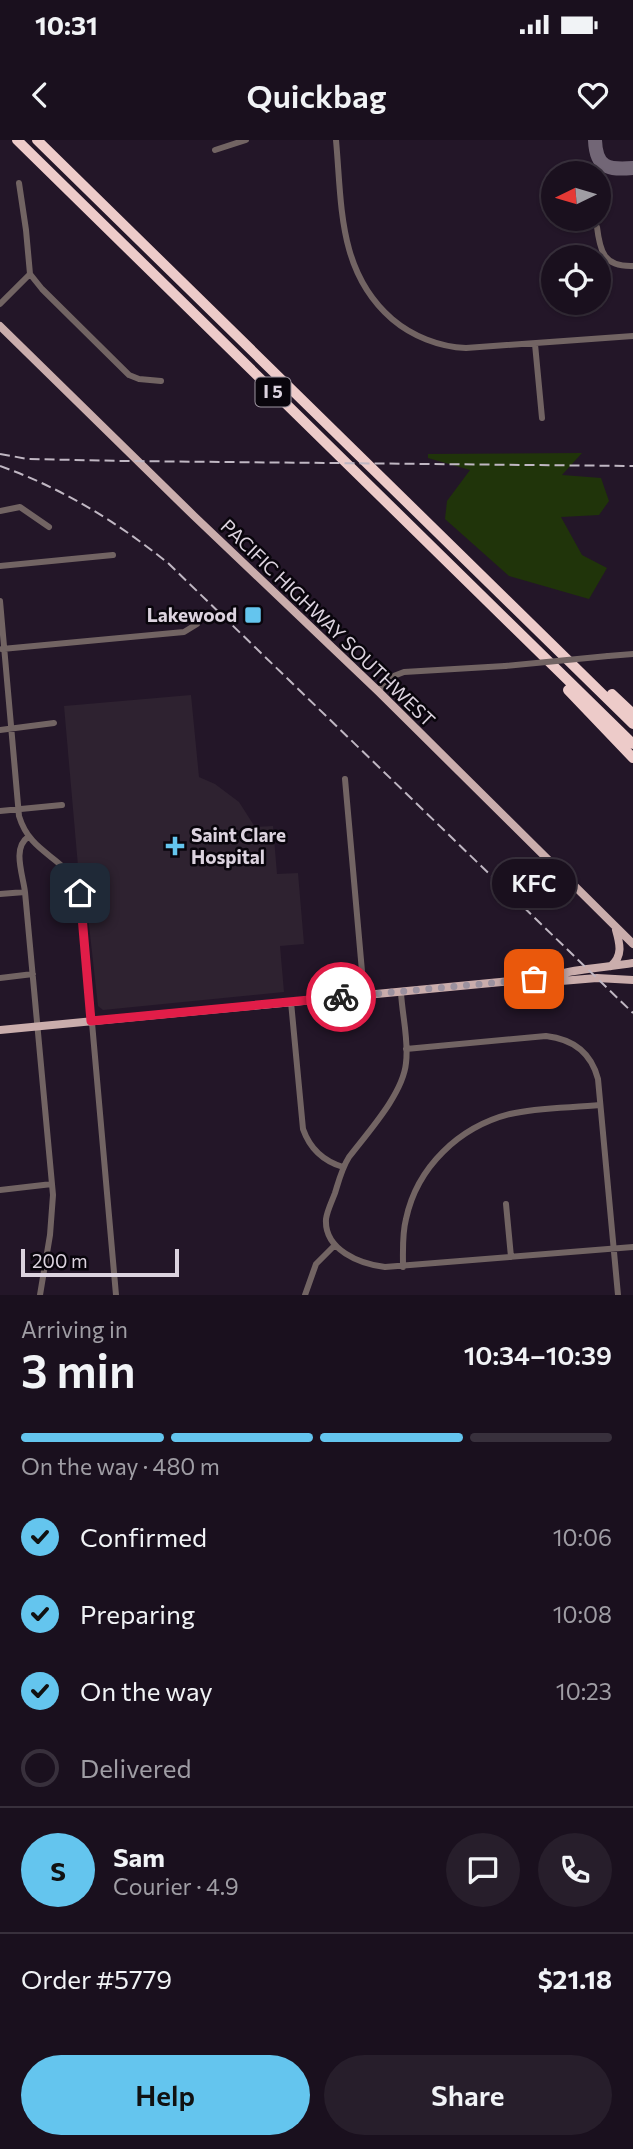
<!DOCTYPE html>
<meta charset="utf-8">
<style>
:root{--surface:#1a101e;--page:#271e2b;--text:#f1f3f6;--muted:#9f9da4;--line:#38303c;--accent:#64c5ee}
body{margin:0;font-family:Commissioner,sans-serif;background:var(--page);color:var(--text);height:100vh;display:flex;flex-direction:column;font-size:26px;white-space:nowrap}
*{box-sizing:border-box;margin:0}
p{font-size:23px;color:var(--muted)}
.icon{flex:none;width:38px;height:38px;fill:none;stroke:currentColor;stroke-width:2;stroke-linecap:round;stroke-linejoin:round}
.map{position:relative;height:1155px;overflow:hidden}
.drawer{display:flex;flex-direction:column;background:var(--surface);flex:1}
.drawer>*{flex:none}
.needle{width:46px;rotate:265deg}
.buttons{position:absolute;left:541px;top:21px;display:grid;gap:14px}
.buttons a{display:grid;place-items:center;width:70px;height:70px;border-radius:50%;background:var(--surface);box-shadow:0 2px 5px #0004,0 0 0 2px var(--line);font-size:35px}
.scale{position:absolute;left:21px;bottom:18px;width:158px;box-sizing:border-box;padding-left:7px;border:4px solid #dcd3df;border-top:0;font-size:19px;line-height:24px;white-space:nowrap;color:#dcd3df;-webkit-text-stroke:5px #09050c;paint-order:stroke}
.pin{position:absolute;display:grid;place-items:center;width:60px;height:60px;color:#fff;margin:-30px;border-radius:14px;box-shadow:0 4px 10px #0006}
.courier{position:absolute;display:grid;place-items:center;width:70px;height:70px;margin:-35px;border:5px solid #e11d48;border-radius:50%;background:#fff;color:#222;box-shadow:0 2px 9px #0007}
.bubble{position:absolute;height:49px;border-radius:24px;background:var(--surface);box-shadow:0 2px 5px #0004,0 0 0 2px var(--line);font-size:23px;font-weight:600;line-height:49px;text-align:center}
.summary em{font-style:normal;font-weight:600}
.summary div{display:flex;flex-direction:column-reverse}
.summary{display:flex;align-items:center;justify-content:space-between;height:119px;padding:0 21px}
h1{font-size:46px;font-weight:600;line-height:52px}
.bar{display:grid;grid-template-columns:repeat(4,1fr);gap:10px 7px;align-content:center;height:84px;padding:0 21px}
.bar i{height:9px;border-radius:5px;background:var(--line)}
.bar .current{background:var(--accent)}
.bar p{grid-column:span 4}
.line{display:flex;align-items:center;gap:18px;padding:0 21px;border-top:2px solid var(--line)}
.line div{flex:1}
.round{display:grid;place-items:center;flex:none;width:74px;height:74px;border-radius:37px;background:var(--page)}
ol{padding:0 21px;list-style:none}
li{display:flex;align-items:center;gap:21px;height:77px}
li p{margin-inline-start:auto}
li .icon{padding:7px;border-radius:50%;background:var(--accent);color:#111;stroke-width:4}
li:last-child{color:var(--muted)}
li i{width:38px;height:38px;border:4px solid var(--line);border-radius:50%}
.action{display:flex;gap:14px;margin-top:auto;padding:14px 21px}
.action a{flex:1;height:80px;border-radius:42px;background:var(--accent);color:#111;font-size:28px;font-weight:600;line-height:80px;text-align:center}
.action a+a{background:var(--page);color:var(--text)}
.status{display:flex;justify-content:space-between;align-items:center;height:49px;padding:0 35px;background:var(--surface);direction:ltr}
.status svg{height:19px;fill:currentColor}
header{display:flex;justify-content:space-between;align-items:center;height:91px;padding:0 21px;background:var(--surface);font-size:32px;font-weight:600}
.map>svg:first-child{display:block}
.medical{fill:#2e2230}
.green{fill:#20340a}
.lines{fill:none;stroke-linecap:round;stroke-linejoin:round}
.taxiway{stroke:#726676;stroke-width:14}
.minor{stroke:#726463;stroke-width:6}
.major{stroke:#caadac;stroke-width:8}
.highway{stroke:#edcbc9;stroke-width:10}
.rail{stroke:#c0b7c3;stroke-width:2;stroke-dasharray:10 5;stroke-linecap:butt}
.minor-bridge{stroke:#726463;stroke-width:6}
.done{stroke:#9b919f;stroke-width:7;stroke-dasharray:0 12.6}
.route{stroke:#e11d48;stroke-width:9}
.poi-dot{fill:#64c5ee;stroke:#09050c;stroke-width:2.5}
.labels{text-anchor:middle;stroke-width:5;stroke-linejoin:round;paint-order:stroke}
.shield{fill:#09050c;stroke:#9d95a0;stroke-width:2}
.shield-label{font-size:18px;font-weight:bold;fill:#dcd3df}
.poi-label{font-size:19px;font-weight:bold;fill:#dcd3df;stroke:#09050c;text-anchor:end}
.street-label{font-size:19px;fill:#dcd3df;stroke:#09050c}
</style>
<div class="status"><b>10:31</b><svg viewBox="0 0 49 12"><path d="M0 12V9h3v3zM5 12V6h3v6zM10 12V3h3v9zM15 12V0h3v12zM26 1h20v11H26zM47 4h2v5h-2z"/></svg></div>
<header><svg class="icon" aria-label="back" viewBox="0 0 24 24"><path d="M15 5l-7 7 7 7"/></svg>Quickbag<svg class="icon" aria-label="heart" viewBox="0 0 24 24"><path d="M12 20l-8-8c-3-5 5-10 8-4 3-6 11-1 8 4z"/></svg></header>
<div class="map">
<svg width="633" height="1155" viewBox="0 0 633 1155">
<rect width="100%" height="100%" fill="#231628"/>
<!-- medical -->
<path class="medical" d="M191 555 199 637 215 644 239 662 255 687 273 686 277 734 298 733 304 804 280 806 284 852 103 870 98 866 87 767 78 726 64 566Z"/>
<!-- green -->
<path class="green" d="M582 313 562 335 601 338 609 361 599 375 561 377 582 415 607 428 589 459 509 436 445 379 447 361 470 330 428 318V314Z"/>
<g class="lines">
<!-- taxiway -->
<path class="taxiway" d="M595 0C596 28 608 30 633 28"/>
<!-- minor -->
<path class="minor" d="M336 0C342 66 338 132 392 179 412 196 439 207 466 208L633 196
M215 10 246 0
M597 87C600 112 604 127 633 126
M30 134 42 149 129 235 139 239 161 241
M0 164 30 134 26 90 19 43
M535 204 542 278
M0 371 20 367 49 387
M0 426 113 415
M0 461 19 676C32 719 71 715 81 758L116 1155
M2 509 184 492 197 484
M608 516 633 514
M378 551 391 537 404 532 505 526
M0 590 54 583
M345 639 364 854
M0 671 62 665
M28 697C12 708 23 735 25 752L53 1055 50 1095 40 1155
M0 754 25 752
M0 838 33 834
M401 852C402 875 409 900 406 923 403 954 368 992 349 1017 342 1028 339 1040 335 1053 332 1061 327 1071 326 1079 324 1110 360 1124 385 1127L633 1107
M291 862 303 989C310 1009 323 1021 343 1027
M406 909 546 896C572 899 591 912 598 939L618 1155
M0 1050 52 1044
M506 1064 511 1117
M403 1127C403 1110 402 1094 406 1079 417 1027 459 987 510 974 539 967 571 968 600 965
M305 1155 316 1124 335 1105"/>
<!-- major -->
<path class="major" d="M0 186 194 376 378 551 633 804
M611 826C623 816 620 804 616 790
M553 837C566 829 614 827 633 823
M0 890 553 837 561 841 597 838 633 840"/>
<!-- highway -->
<path class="highway" d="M17 0 633 604
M37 0 633 584
M568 550 633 618
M612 554 633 574"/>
<!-- rail -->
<path class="rail" d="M0 314 28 319 124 321 633 326
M0 326C62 348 117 382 168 423L633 873"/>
<!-- minor-bridge -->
<path class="minor-bridge" d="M505 526 608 516"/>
</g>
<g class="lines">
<!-- done -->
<path class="done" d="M341 857 534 839"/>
<!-- route -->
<path class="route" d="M80 753 91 881 341 857"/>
</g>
<!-- markers -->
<g class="poi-dot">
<rect x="244" y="466" width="18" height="18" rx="3.5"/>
<path d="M171.5 695.5h7v7h7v7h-7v7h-7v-7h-7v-7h7z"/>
</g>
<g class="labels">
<!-- shield labels -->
<rect class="shield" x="255.5" y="237.5" width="35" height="29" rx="5"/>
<g class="shield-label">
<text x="273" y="258">I 5</text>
</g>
<!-- poi labels -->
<g class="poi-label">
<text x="237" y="482">Lakewood</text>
<text x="191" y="702" text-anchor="start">Saint Clare<tspan x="191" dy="22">Hospital</tspan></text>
</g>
<!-- street labels -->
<g class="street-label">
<text transform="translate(328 483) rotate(44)" y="7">PACIFIC HIGHWAY SOUTHWEST</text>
</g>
</g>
</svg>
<div class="buttons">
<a><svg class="needle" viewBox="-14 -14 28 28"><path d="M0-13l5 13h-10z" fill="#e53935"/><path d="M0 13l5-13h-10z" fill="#9f9da4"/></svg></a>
<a><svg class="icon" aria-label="locate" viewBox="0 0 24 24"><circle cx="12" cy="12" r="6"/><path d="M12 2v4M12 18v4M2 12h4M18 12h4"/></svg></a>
</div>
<div class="scale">200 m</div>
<div class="pin" style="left:534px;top:839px;background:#ea580c"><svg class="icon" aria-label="bag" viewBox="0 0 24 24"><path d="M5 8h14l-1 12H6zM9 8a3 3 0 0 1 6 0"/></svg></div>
<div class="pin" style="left:80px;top:753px;background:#1f2937"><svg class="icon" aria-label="home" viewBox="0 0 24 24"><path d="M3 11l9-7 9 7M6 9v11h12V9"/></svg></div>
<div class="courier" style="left:341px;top:857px"><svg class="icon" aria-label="bike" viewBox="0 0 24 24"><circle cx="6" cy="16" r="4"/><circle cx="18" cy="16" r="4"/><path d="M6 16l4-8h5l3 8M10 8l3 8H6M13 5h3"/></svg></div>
<div class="bubble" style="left:492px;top:719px;width:84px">KFC</div>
</div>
<section class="drawer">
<div class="summary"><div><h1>3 min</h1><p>Arriving in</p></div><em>10:34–10:39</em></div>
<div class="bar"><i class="current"></i><i class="current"></i><i class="current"></i><i></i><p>On the way · 480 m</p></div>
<ol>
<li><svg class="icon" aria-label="check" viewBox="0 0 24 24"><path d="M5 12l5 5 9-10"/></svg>Confirmed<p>10:06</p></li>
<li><svg class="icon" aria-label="check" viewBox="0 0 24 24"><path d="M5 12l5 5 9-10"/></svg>Preparing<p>10:08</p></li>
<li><svg class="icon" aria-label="check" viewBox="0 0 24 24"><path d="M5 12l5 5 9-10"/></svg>On the way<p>10:23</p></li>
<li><i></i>Delivered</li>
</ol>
<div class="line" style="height:126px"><b class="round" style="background:var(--accent);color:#111">S</b><div><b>Sam</b><p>Courier · 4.9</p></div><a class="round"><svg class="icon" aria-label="chat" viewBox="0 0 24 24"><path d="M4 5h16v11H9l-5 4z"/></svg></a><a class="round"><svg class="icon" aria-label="phone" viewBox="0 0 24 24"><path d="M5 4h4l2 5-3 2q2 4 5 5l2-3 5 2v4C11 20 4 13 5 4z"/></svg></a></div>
<div class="line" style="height:91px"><div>Order #5779</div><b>$21.18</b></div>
<div class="action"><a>Help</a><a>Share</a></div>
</section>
